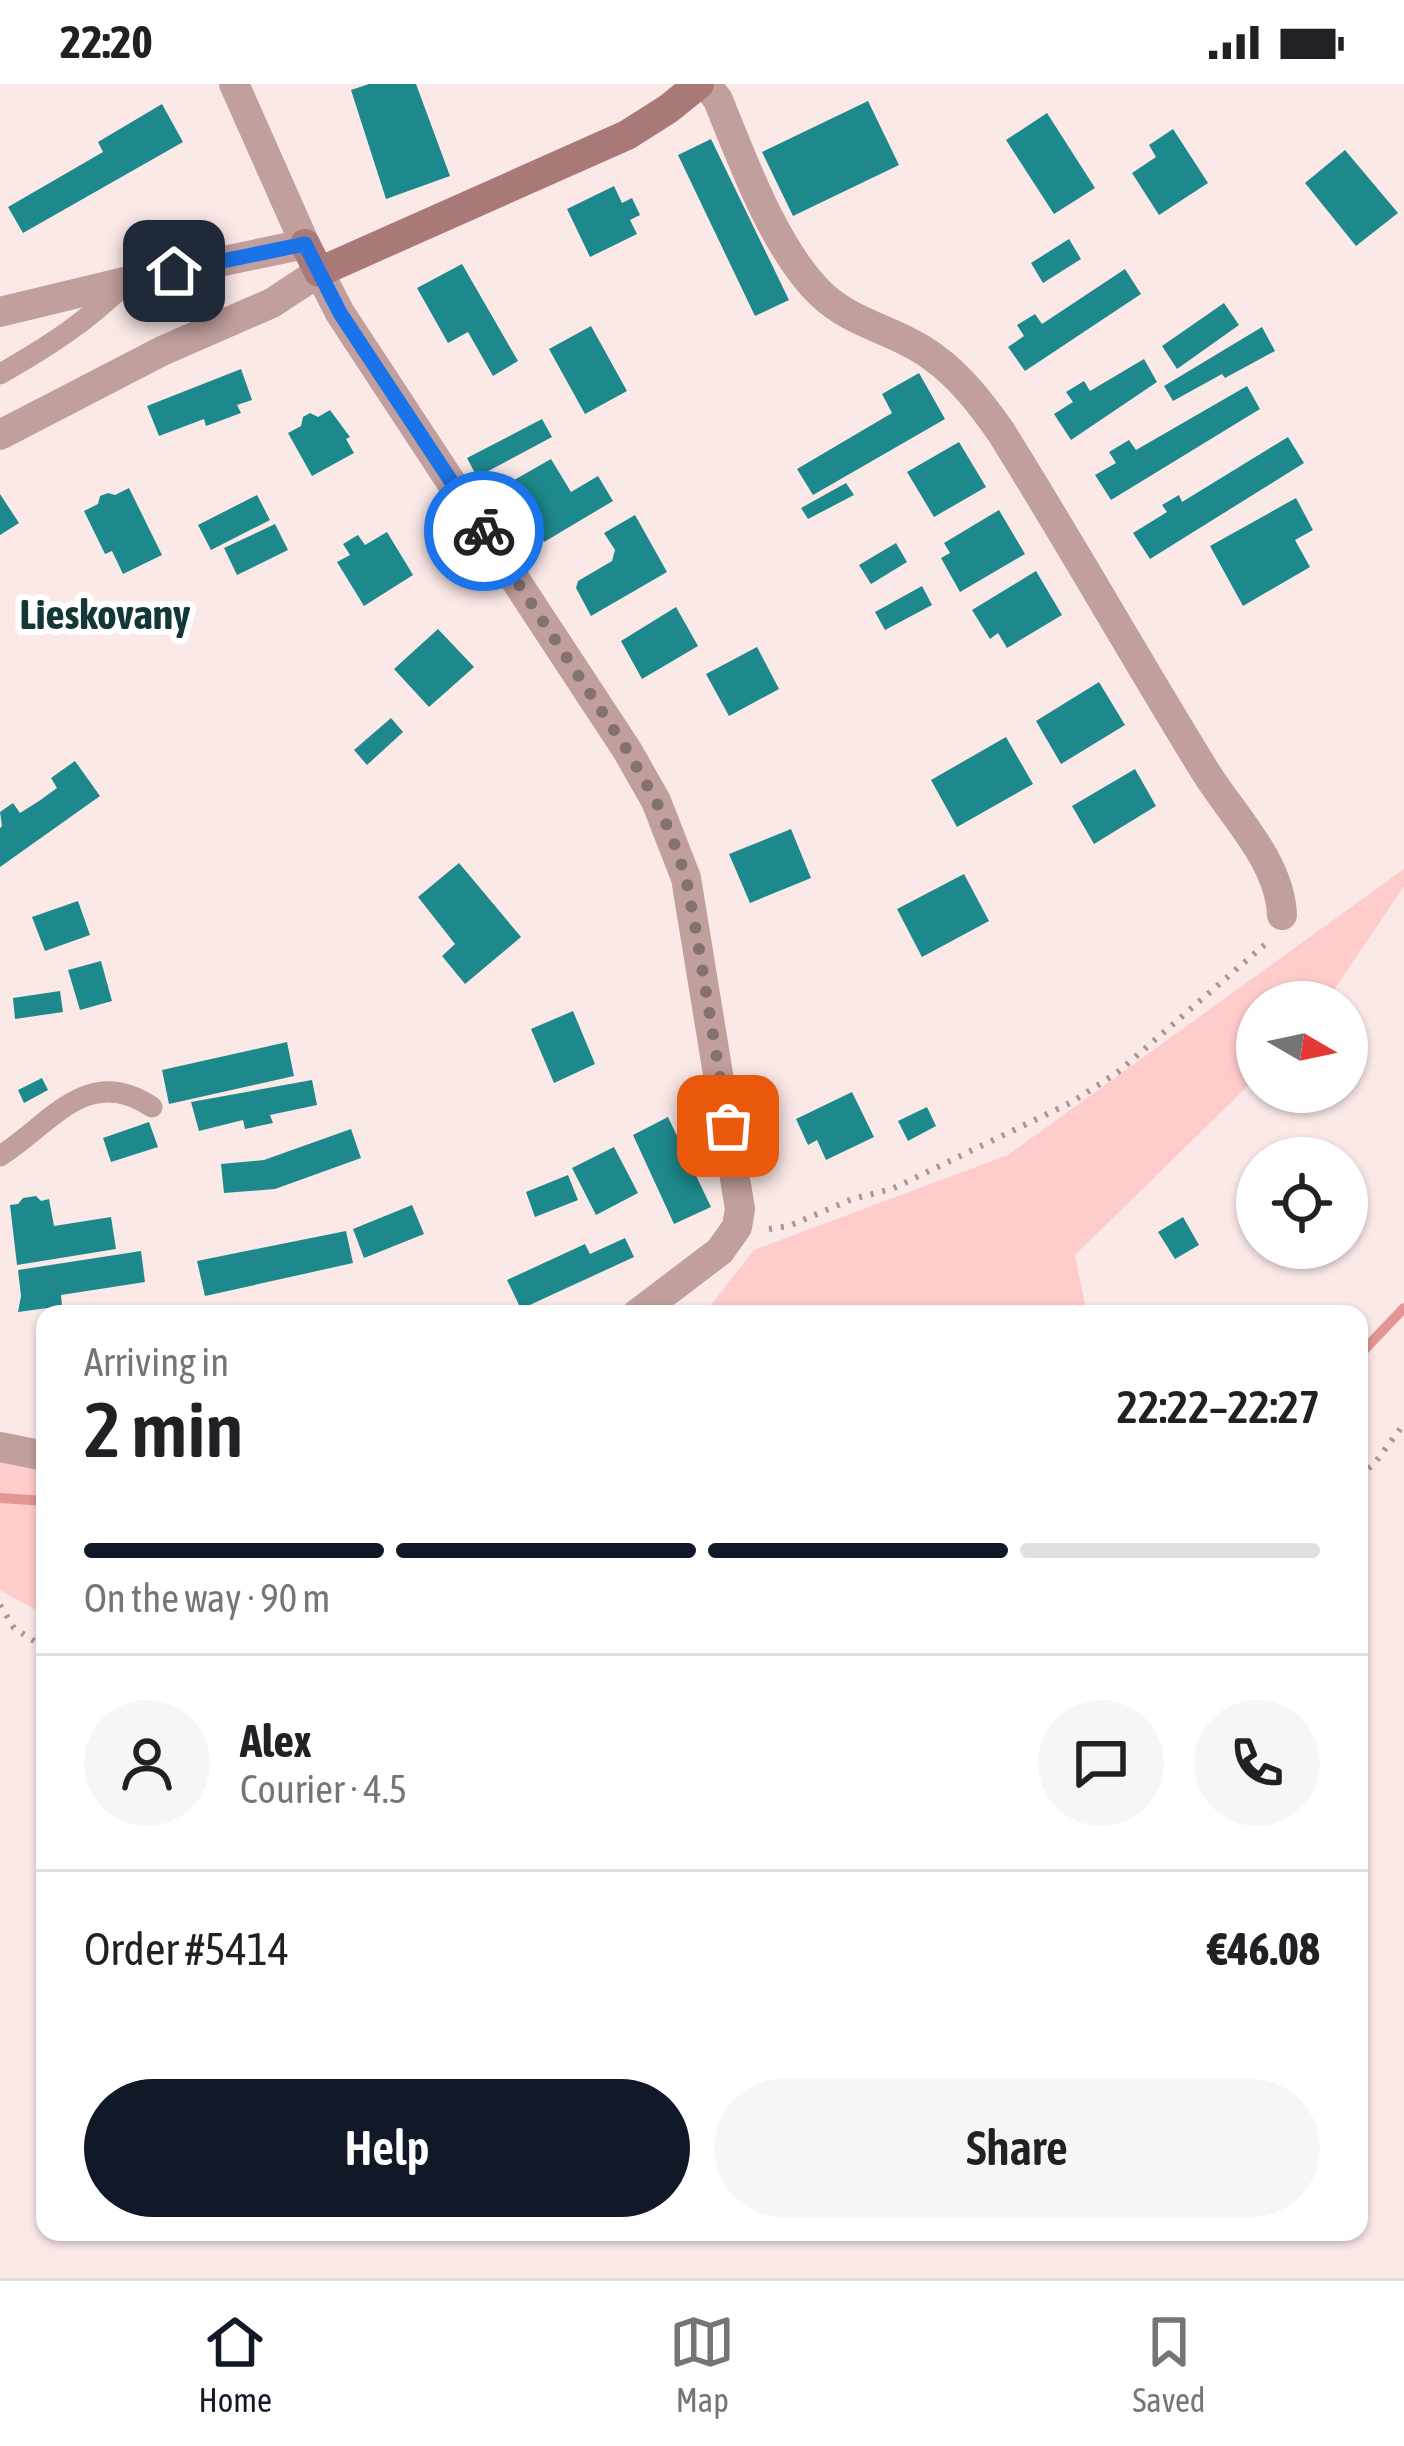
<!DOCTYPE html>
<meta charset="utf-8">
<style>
:root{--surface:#fff;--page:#f6f6f6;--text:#202124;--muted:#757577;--line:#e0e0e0;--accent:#111827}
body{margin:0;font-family:"Asap Condensed",sans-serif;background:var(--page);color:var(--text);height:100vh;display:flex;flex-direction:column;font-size:45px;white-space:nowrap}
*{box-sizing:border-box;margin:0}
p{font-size:39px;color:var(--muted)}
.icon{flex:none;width:66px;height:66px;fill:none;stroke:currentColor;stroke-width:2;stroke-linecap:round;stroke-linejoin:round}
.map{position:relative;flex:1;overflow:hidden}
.details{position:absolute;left:36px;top:1221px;width:1332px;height:936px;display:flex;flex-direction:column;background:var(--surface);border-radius:24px;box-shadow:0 3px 9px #0004}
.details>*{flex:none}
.needle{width:78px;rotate:99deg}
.controls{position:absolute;left:1236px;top:897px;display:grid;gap:24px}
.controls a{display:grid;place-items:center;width:132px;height:132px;border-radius:50%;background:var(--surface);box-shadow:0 3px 9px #0004;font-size:60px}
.pin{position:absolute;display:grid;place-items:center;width:102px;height:102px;color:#fff;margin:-51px;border-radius:24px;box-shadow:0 6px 18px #0006}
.courier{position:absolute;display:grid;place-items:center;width:120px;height:120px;margin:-60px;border:9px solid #1a73e8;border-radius:50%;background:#fff;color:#222;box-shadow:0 3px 15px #0007}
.summary em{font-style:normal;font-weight:600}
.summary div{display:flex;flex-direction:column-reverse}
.summary{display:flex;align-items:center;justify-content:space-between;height:204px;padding:0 48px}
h1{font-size:78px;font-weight:600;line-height:90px}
.bar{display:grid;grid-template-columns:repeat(4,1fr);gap:18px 12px;align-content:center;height:144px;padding:0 48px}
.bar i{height:15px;border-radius:9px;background:var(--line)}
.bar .current{background:var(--accent)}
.bar p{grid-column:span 4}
.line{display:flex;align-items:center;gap:30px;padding:0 48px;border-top:3px solid var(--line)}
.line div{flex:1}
.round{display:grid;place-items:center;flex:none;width:126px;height:126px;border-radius:63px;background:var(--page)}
.primary-button{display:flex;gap:24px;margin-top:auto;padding:24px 48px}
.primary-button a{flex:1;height:138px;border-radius:72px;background:var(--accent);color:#fff;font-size:48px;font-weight:600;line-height:138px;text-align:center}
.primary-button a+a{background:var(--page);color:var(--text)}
.status{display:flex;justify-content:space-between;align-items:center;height:84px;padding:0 60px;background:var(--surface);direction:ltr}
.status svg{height:33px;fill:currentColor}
.tab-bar{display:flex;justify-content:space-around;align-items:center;height:168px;border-top:3px solid var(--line);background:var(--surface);font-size:33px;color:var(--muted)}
.tab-bar a{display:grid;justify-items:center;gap:6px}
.tab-bar .current{color:var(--accent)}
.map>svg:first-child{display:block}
.green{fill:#feccca}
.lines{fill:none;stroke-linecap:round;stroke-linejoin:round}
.stream{stroke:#e29794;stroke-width:10}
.building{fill:#1e898d}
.path{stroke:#a99796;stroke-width:6;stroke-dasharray:3 9;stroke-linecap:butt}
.lane{stroke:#c19f9d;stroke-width:21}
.street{stroke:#c19f9d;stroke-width:30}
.secondary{stroke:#a97977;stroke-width:30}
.done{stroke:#837271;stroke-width:12;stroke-dasharray:0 21.6}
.route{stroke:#1a73e8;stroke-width:15}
.labels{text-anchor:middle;stroke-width:12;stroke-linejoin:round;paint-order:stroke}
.quarter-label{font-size:42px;font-weight:bold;fill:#133637;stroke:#fff}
</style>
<div class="status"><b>22:20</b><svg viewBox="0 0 49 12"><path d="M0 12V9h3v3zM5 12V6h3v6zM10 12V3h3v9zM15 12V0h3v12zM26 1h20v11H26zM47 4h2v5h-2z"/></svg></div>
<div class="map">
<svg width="1404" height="2194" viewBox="0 0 1404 2194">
<rect width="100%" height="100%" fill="#fbe9e8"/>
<!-- green -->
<path class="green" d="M1404 785V802L1326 918H1257V993L1075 1171 1087 1230H704L754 1166 1008 1071Z
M14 1377 45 1386V1531L0 1506V1378Z"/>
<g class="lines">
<!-- stream -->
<path class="stream" d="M1359 1275 1364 1266 1404 1224
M0 1414 45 1417"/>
</g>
<!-- building -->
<path class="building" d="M369 0H416L450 92 386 115 351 6Z
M868 17 899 81 793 132 762 68Z
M162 20 183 58 23 149 8 123 103 68 98 58Z
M1047 29 1095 104 1054 130 1006 56Z
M1173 45 1208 99 1159 131 1132 89 1156 73 1149 61Z
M711 55 789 216 755 232 678 71Z
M1345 66 1398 129 1356 162 1305 99Z
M614 102 622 119 632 114 640 131 630 136 637 150 590 173 567 125Z
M1069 155 1081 175 1043 199 1031 179Z
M462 180 518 277 493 292 468 248 448 259 417 204Z
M1125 185 1141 210 1025 287 1008 263 1024 252 1017 241 1035 230 1042 240Z
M1224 219 1239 241 1177 285 1162 262Z
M591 242 627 307 585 330 549 265Z
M1262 243 1275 267 1225 294 1222 290 1173 317 1164 302Z
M1144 275 1157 298 1071 356 1054 330 1073 318 1066 308 1084 297 1090 307Z
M241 285 252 316 237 321 241 329 206 342 204 335 159 352 147 322Z
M919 289 945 335 813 411 797 385 892 329 882 310Z
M1247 302 1260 325 1111 416 1095 391 1116 379 1109 368 1129 356 1136 366Z
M330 326 350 353 346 355 354 369 312 392 288 349 301 342 303 333 310 329 318 333Z
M542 335 552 353 477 393 467 374Z
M1288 353 1304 379 1150 475 1133 449 1167 428 1162 421 1179 411 1182 418Z
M959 358 986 403 934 433 907 388Z
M551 375 571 408 598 392 613 417 544 458 509 399Z
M846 399 854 411 808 435 801 424Z
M129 404 162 471 123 490 112 467 105 470 84 427 98 420 100 412 108 409 115 411Z
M0 410 19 439 0 451Z
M257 411 270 436 211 466 198 441Z
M1296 414 1313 446 1295 456 1310 483 1243 522 1210 462Z
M999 426 1025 470 960 508 941 474 950 469 944 459Z
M635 431 667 488 591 532 576 504 578 497 612 477 615 466 604 449Z
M275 440 288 466 237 491 224 464Z
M387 448 413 491 364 522 337 478 350 471 343 460 358 451 365 461Z
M896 459 907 478 871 500 859 481Z
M1036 487 1062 531 1007 564 998 549 990 555 972 526Z
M922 502 932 521 885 546 875 528Z
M676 523 698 562 642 595 621 557Z
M438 545 474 583 429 623 394 585Z
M757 563 779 605 729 632 706 590Z
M1099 598 1125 641 1061 680 1036 637Z
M391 634 403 648 367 681 354 666Z
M1006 653 1033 700 957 743 931 696Z
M75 677 100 712 0 783V744L2 742 0 728 13 719 20 729 39 717 57 704 51 694Z
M1135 685 1156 722 1094 760 1072 722Z
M791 745 811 794 750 819 729 770Z
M459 779 521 853 465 900 442 872 455 860 418 813Z
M964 790 989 837 922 873 897 825Z
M78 817 90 851 45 867 32 833Z
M101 877 112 917 80 926 68 886Z
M60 907 63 928 15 935 13 914Z
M573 927 595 980 554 999 531 945Z
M287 958 294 992 169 1020 162 986Z
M42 994 48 1006 24 1019 18 1006Z
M312 996 317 1021 270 1031 273 1039 245 1045 243 1036 199 1047 191 1018Z
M852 1008 874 1053 826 1076 817 1056 808 1061 796 1035Z
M927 1023 936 1042 908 1057 898 1037Z
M668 1033 711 1123 674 1140 633 1051Z
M149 1038 158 1063 111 1078 103 1054Z
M351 1045 361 1074 275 1105 224 1109 221 1080 264 1076Z
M614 1063 638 1109 596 1131 572 1084Z
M568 1091 578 1116 535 1133 526 1108Z
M36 1112 41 1117 49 1115 54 1142 111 1133 116 1165 17 1181 10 1121 18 1120 23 1114Z
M412 1121 424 1150 364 1174 353 1145Z
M1183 1133 1199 1161 1175 1175 1158 1148Z
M346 1147 353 1179 205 1212 197 1177Z
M625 1154 634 1173 521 1225 507 1196 585 1160 590 1170Z
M141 1167 145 1198 61 1211 62 1222 18 1228 21 1212 18 1186Z"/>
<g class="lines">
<!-- path -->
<path class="path" d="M769 1145 789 1142 852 1115 892 1105 1072 1018 1118 988 1270 856
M1359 1392 1374 1380 1404 1340
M0 1521 14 1544 45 1564"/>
<!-- lane -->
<path class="lane" d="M0 290C49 262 88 237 128 197
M0 1072C50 1041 87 979 152 1023"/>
<!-- street -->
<path class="street" d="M706 0 718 16C742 75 775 166 821 210 853 241 899 247 933 273 961 293 982 321 1001 348 1071 460 1136 575 1205 687 1232 731 1280 777 1282 831
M0 228 128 197 305 160 234 0
M0 351 162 267 272 219 319 188 340 229 627 666 656 717 686 794 740 1125 737 1143 720 1167 637 1230
M0 1363 45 1372"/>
<!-- secondary -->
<path class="secondary" d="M305 160 319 188 627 51 668 25 699 0"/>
</g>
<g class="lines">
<!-- done -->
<path class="done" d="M484 447 627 666 656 717 672 753 686 794 696 847 728 1042"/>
<!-- route -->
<path class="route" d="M174 187 305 160 340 229 484 447"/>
</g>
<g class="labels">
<!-- quarter labels -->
<g class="quarter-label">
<text x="105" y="545">Lieskovany</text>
</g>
</g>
</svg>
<div class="controls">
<a><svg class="needle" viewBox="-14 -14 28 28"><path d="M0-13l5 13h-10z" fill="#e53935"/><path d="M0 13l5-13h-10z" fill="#757577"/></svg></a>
<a><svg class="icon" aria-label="locate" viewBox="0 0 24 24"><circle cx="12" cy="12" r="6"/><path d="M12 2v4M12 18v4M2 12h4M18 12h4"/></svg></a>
</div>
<div class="pin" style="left:728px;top:1042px;background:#ea580c"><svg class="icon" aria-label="bag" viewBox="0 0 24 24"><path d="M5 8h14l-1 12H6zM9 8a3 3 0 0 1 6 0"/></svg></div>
<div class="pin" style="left:174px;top:187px;background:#1f2937"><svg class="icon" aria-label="home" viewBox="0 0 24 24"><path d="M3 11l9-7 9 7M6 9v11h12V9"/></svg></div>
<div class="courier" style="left:484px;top:447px"><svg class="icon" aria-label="bike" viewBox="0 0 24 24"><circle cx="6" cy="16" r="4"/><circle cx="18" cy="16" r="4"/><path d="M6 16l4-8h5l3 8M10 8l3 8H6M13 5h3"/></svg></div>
<section class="details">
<div class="summary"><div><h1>2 min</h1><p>Arriving in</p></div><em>22:22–22:27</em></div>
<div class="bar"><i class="current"></i><i class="current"></i><i class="current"></i><i></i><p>On the way · 90 m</p></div>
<div class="line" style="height:216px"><a class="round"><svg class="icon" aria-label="person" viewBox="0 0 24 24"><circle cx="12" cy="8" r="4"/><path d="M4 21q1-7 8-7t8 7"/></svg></a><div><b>Alex</b><p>Courier · 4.5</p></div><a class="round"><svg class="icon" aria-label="chat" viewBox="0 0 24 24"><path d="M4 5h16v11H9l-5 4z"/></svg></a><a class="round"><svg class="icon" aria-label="phone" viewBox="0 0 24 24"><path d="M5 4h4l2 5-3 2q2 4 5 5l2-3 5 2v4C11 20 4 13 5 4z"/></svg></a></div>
<div class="line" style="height:156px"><div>Order #5414</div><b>€46.08</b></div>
<div class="primary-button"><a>Help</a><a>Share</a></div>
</section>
</div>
<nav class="tab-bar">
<a class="current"><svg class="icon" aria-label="home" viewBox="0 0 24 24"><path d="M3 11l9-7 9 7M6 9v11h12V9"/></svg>Home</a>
<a><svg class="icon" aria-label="map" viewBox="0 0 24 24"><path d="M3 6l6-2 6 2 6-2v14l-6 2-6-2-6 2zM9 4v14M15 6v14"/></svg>Map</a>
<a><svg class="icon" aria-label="saved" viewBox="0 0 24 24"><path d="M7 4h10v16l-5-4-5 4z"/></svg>Saved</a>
</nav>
